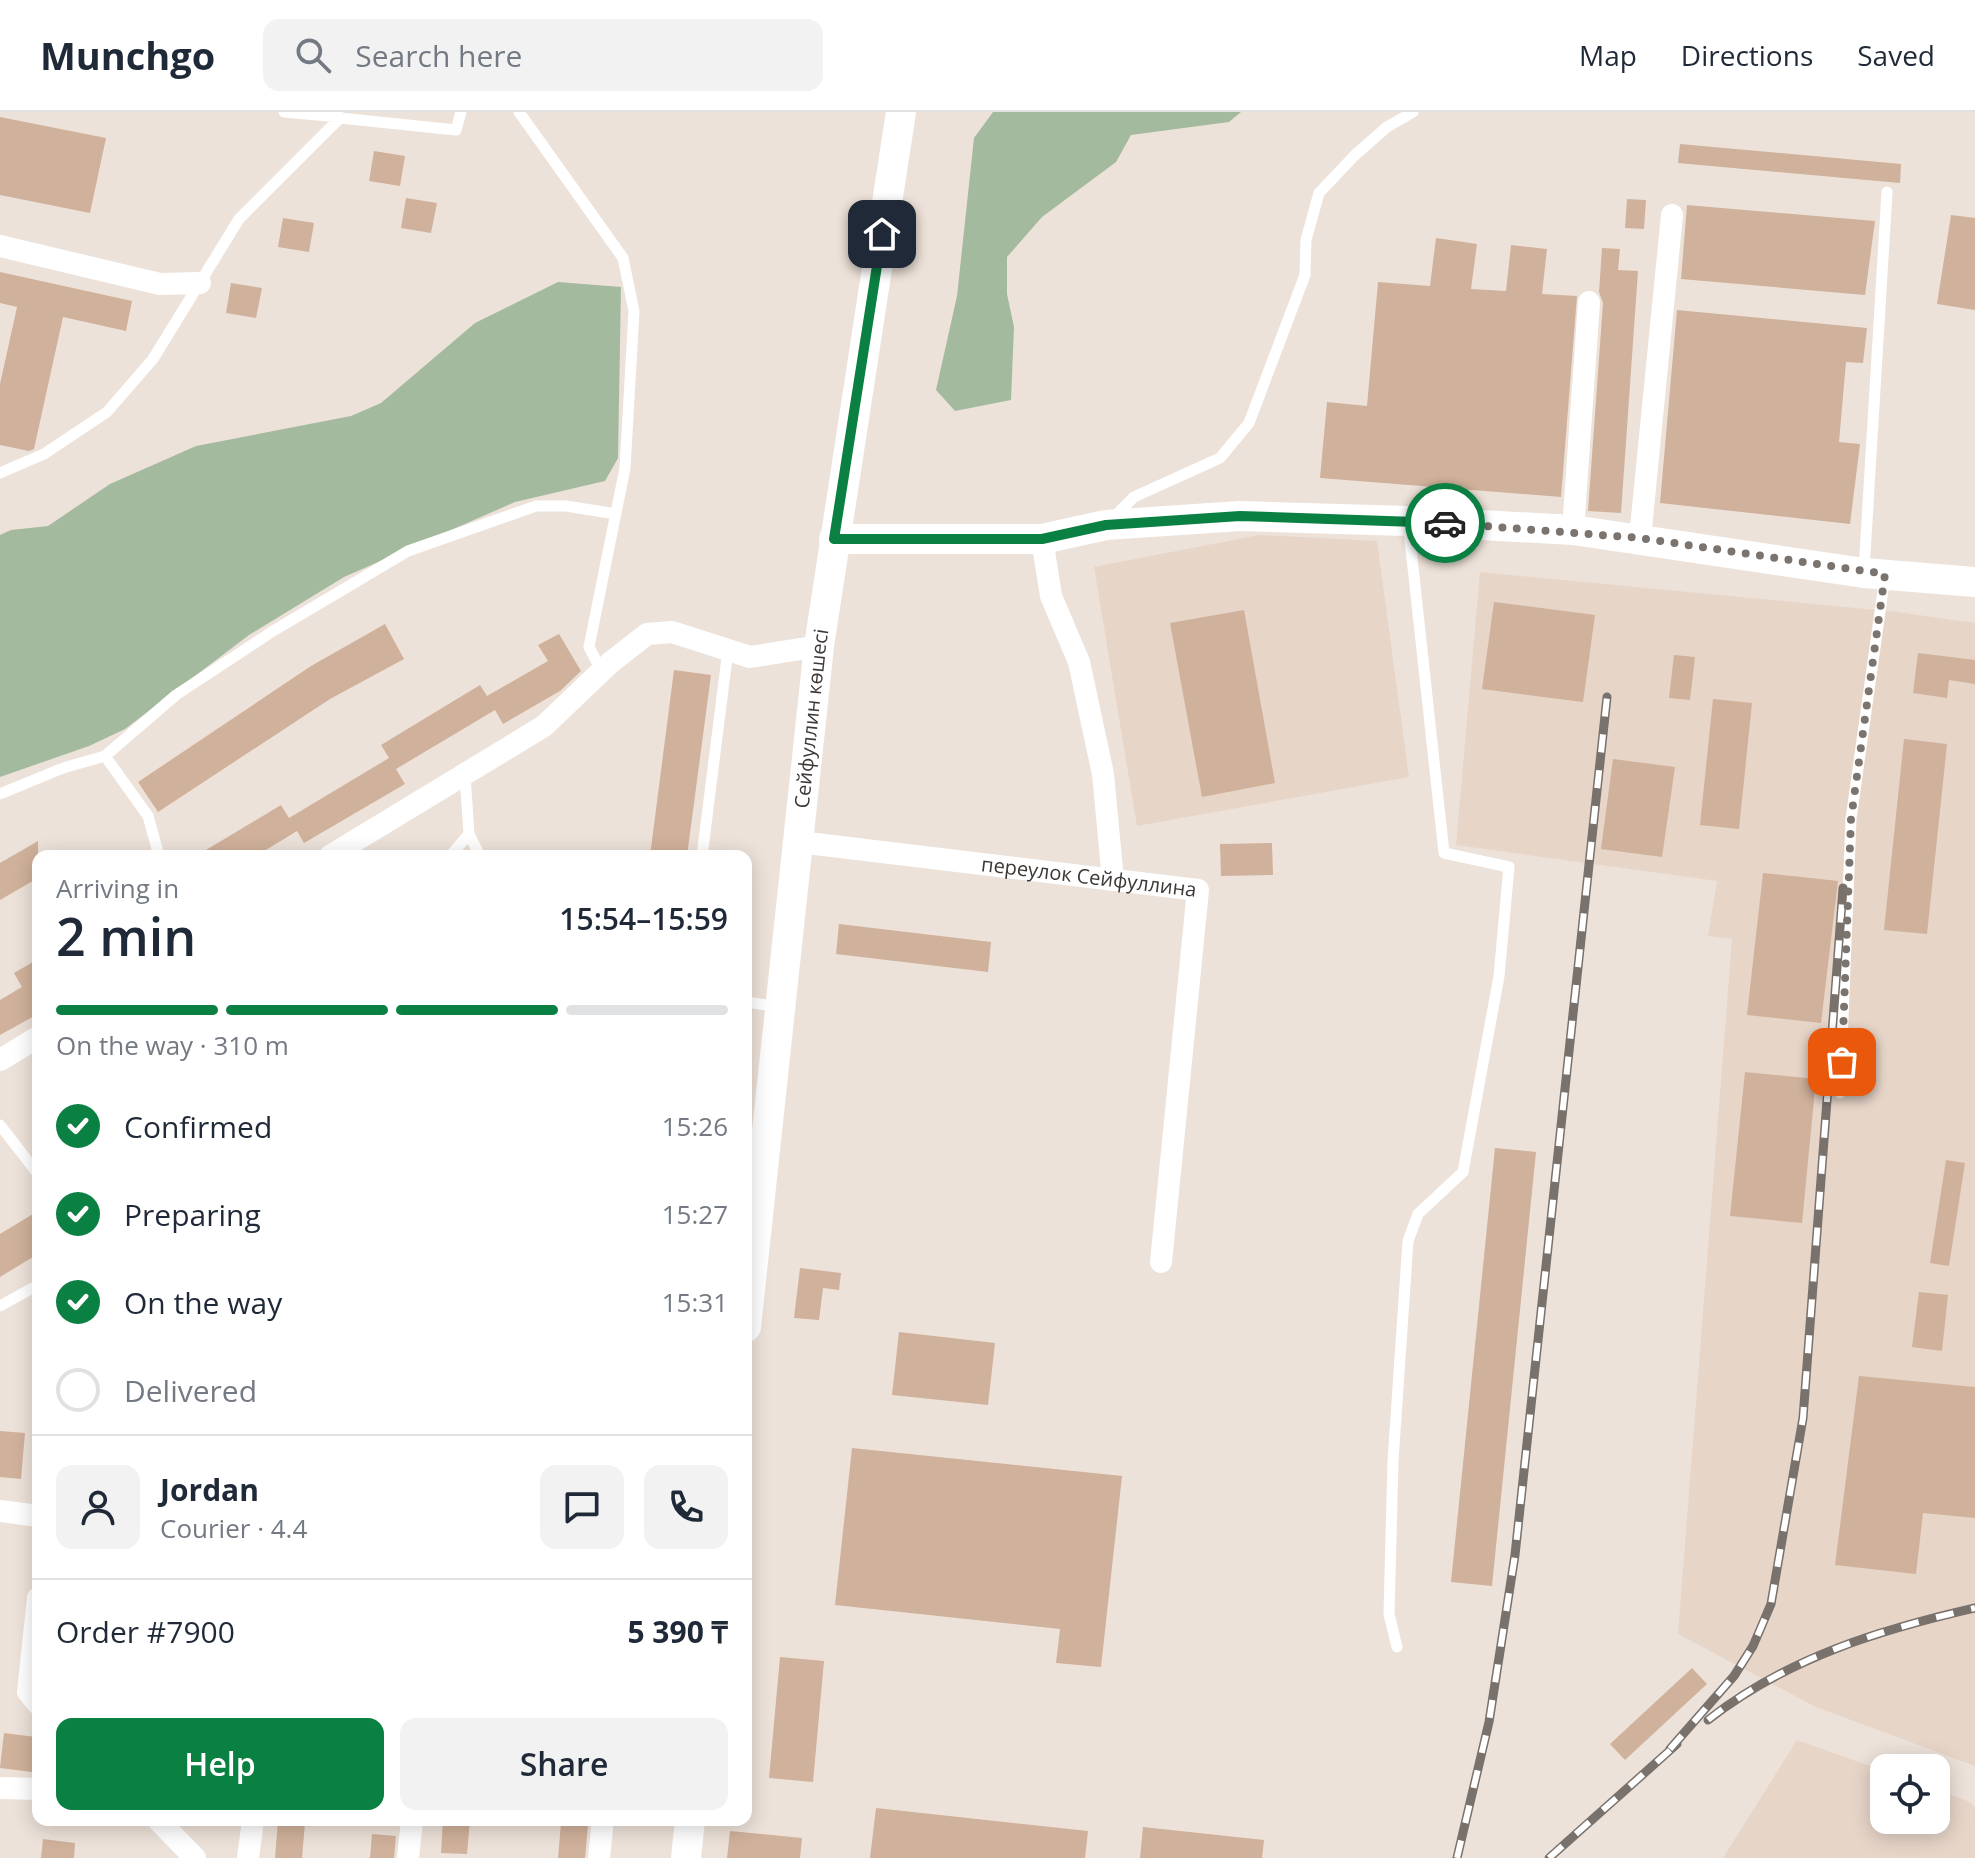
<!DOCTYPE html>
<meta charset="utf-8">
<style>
:root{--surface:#fff;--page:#f2f2f3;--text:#1f2937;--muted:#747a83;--line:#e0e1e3;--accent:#0b8043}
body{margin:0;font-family:"Open Sans",sans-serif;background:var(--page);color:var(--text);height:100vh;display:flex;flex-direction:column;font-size:30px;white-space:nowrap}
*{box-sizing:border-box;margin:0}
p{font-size:26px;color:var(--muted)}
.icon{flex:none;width:44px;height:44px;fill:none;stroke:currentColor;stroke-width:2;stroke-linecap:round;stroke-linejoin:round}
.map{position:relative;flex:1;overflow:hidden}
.drawer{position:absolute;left:32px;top:738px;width:720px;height:976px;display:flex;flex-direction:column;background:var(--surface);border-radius:16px;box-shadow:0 4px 20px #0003}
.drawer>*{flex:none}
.tools{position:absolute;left:1870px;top:1642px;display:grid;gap:16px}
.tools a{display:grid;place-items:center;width:80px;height:80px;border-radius:16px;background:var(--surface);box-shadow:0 4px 20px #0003;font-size:40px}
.pin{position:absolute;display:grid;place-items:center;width:68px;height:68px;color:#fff;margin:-34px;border-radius:16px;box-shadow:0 4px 12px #0006}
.courier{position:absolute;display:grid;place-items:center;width:80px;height:80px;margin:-40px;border:6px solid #0b8043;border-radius:50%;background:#fff;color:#222;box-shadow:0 2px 10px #0007}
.summary em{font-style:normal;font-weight:600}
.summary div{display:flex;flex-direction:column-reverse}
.summary{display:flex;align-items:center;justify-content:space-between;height:136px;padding:0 24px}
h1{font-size:52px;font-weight:600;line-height:60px}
.bar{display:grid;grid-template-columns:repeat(4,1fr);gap:12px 8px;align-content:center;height:96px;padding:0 24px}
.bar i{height:10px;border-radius:6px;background:var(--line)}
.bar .selected{background:var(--accent)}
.bar p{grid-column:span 4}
.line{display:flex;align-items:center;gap:20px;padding:0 24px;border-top:2px solid var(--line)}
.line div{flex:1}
.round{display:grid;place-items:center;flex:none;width:84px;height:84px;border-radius:16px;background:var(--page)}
ol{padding:0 24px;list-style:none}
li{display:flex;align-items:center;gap:24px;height:88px}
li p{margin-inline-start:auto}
li .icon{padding:8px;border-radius:50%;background:var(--accent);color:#fff;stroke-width:4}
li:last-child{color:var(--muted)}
li i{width:44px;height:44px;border:4px solid var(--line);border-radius:50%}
.action{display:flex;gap:16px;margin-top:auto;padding:16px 24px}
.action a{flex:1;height:92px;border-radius:16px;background:var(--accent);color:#fff;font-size:32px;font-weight:600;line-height:92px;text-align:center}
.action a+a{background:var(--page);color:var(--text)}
header{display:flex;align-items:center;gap:48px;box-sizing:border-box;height:112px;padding:0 40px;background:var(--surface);border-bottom:2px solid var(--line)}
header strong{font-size:38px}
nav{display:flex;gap:44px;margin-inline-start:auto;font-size:28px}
.search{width:560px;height:72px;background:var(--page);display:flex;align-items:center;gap:20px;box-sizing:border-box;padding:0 28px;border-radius:16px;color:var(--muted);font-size:30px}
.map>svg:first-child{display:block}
.built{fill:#e7d5c8}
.green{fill:#a4ba9e}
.building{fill:#d0b19b}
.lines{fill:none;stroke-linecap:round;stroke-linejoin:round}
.lane{stroke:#fff;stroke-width:11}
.street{stroke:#fff;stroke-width:22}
.secondary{stroke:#fff;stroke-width:30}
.rail-casing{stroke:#78716c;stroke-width:9}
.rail{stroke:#fff;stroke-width:6;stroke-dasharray:18;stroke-linecap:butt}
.done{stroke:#7b746e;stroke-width:8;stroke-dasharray:0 14.4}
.route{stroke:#0b8043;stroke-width:10}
.labels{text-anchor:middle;stroke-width:7;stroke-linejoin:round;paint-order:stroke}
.street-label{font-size:20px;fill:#3d3835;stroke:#fff}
</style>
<header>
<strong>Munchgo</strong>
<div class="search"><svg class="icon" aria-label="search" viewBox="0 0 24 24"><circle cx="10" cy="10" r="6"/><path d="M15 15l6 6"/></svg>Search here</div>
<nav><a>Map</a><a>Directions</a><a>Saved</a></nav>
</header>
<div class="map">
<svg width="1975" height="1746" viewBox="0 0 1975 1746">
<rect width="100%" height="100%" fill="#ede2d9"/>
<!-- built -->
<path class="built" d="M1259 423 1377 429 1409 665 1137 714 1094 455Z
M1480 460 1897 500 1975 511V1654L1816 1595 1678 1522 1732 827 1708 824 1717 769 1456 733Z
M1797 1628 1884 1659V1708H1936V1677L1970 1690 1975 1695V1746H1723Z"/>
<!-- green -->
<path class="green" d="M993 0H1241L1229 10 1131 23 1116 50 1042 105 1007 145V182L1014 215 1011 288 955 299 936 278 957 184 974 26Z
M558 170 621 175 618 346 605 369 515 390 344 465 249 523 125 617 89 634 0 665V423L11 418 48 414 110 372 196 334 351 304 381 291 475 211Z"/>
<!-- building -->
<path class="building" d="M0 5 106 26 90 101 0 83Z
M1680 32 1901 52 1900 71 1678 51Z
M374 39 405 44 400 74 369 69Z
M406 86 437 91 431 121 401 116Z
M1627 87 1646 88 1644 117 1625 116Z
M1687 93 1875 109 1865 183 1681 167Z
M1951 103 1975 106V198L1937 192Z
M283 106 314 111 309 140 278 135Z
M1436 126 1477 132 1471 177 1506 179 1511 133 1547 137 1542 182 1577 184 1561 385 1320 366 1327 290 1367 294 1378 170 1430 174Z
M1602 136 1620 137 1618 158 1638 159 1621 401 1588 399 1603 191 1599 180Z
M0 160 132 189 126 219 63 205 34 337 29 339 0 333V272L17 195 0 191Z
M231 171 262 176 256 206 226 201Z
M1677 198 1867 216 1863 251 1846 250 1839 330 1860 332 1850 412 1660 391Z
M1494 490 1595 503 1583 590 1482 577Z
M1244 498 1275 671 1202 685 1170 511Z
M385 512 404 547 330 587 158 700 138 670 311 554Z
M559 522 581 559 560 579 503 612 495 598 396 657 405 672 304 731 297 719 256 744H196L281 693 289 706 389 646 381 633 480 573 487 584 548 549 538 533Z
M1918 541 1975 548V572L1949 568 1947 586 1913 581Z
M1674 543 1695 545 1690 588 1669 586Z
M674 558 711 563 687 744H650Z
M1713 587 1752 591 1739 717 1700 713Z
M1904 627 1947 632 1927 822 1884 818Z
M1613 647 1675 655 1662 745 1601 737Z
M38 729V766L0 788V751Z
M1272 731 1273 763 1221 764 1220 732Z
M1763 761 1838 769 1821 911 1747 903Z
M839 812 991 830 988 860 836 842Z
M38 847V902L0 923V888L22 875 14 861Z
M1745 960 1816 967 1802 1111 1730 1104Z
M1495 1036 1536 1040 1492 1474 1451 1470Z
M1946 1048 1965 1051 1949 1154 1930 1151Z
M38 1099V1142L0 1165V1122Z
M800 1156 841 1161 839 1178 823 1176 819 1208 794 1206Z
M1919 1180 1948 1183 1942 1239 1912 1235Z
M899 1220 995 1231 988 1293 892 1283Z
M1859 1264 1975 1275V1406L1923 1401 1916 1462 1835 1453Z
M0 1319 25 1321 21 1367 0 1365Z
M852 1336 1122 1364 1101 1555 1056 1551 1060 1517 835 1493Z
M780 1545 824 1549 813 1670 769 1666Z
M1692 1556 1707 1572 1625 1648 1610 1632Z
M4 1621 36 1625 32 1660 0 1656Z
M876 1696 1088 1719 1085 1746H870Z
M278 1708 305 1711 302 1746H275Z
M443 1708H470L467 1742 441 1741Z
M561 1711 588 1713 585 1746H558Z
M1143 1715 1264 1728 1262 1746H1140Z
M730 1719 802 1726 800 1746H727Z
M372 1722 396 1724 394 1746H370Z
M43 1727 75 1731 74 1746H41Z"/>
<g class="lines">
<!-- lane -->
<path class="lane" d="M284 0 340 5
M519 0 623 146 634 199 625 356 589 535 602 560
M0 361 44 342 107 300 153 247 239 107 340 6 456 18 461 0
M1114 405 1134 385 1220 346 1249 311 1305 163 1306 128 1319 81 1355 43 1387 15 1413 0
M1864 458 1887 80
M465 663 469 722 480 744
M0 682 63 656 105 644
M159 744 148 704 105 644 176 583 273 519 408 439 536 394H566L616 402
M450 744 469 722
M702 744 728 538
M746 890 780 895
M1840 981 1851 707 1885 464
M0 1013 38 1062
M0 1194 38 1173
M1397 1535 1389 1502 1393 1349 1408 1129 1418 1102 1463 1060 1499 864 1509 755 1444 741 1408 409"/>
<!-- street -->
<g class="street">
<path d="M0 134 160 172 200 171"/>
<path d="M1573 418 1589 190"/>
<path d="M1640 426 1672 103"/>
<path d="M1042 427 1051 484 1079 550 1103 662 1113 768"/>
<path id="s1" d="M799 730 1198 778 1161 1150"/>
<path d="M330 744 544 614 610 551 647 522 672 520 750 545 819 534"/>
<path d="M0 948 38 925"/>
<path d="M0 1399 38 1404"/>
<path d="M38 1486 28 1580 38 1592"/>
<path d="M0 1676 38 1677"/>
<path d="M158 1708 195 1746"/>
<path d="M248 1746 253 1708"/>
<path d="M408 1746 412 1708"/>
<path d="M599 1746 603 1708"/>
</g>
<!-- secondary -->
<g class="secondary">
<path d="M834 427H1042L1106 413 1240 404 1408 409 1573 418 1864 461 1975 470"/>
<path id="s2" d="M746 1215 819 534 901 0"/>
<path d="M686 1746 690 1708"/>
</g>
<defs>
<path id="rail" d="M1708 1608C1787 1546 1879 1518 1975 1496
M1670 1637 1734 1564 1753 1534 1771 1492 1803 1306 1843 776
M1457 1746 1489 1610 1515 1443 1607 585
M1549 1746 1677 1632"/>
</defs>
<!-- rail casing -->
<use href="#rail" class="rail-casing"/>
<!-- rail -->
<use href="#rail" class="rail"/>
</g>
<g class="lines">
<!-- done -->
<path class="done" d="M1445 411 1640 426 1885 462 1851 707 1842 950"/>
<!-- route -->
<path class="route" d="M882 122 834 427H1042L1106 413 1240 404 1445 411"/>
</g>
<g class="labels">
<!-- street labels -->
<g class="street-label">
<text dy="7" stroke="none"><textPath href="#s2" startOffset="612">Сейфуллин көшесі</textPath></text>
<text dy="7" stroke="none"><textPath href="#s1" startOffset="292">переулок Сейфуллина</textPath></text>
</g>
</g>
</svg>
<div class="tools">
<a><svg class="icon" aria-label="locate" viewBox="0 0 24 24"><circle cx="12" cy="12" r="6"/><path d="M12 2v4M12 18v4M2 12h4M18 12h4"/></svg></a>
</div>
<div class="pin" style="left:1842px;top:950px;background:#ea580c"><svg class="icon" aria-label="bag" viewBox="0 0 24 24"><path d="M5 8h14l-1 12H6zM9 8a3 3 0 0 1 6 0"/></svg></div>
<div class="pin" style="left:882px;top:122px;background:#1f2937"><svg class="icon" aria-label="home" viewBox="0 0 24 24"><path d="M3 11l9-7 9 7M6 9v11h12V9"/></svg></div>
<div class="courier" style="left:1445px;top:411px"><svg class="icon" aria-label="car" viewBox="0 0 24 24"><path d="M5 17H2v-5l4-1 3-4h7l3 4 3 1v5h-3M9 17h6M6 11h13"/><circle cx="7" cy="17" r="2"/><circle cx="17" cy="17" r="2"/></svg></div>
<section class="drawer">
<div class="summary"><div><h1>2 min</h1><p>Arriving in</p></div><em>15:54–15:59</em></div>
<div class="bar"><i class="selected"></i><i class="selected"></i><i class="selected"></i><i></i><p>On the way · 310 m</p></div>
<ol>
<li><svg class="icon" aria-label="check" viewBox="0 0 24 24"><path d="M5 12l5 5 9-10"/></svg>Confirmed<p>15:26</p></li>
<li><svg class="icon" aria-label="check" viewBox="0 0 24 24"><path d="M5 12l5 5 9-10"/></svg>Preparing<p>15:27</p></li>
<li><svg class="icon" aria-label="check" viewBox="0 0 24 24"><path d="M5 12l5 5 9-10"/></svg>On the way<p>15:31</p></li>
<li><i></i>Delivered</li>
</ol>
<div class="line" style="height:144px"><a class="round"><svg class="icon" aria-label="person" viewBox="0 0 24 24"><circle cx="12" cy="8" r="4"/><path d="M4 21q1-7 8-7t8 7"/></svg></a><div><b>Jordan</b><p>Courier · 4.4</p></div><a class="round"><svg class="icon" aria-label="chat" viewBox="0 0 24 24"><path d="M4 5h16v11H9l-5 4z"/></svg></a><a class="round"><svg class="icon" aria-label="phone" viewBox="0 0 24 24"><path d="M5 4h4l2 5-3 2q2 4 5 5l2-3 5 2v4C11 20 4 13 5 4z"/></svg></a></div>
<div class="line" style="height:104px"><div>Order #7900</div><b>5 390 ₸</b></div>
<div class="action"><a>Help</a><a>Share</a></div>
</section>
</div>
